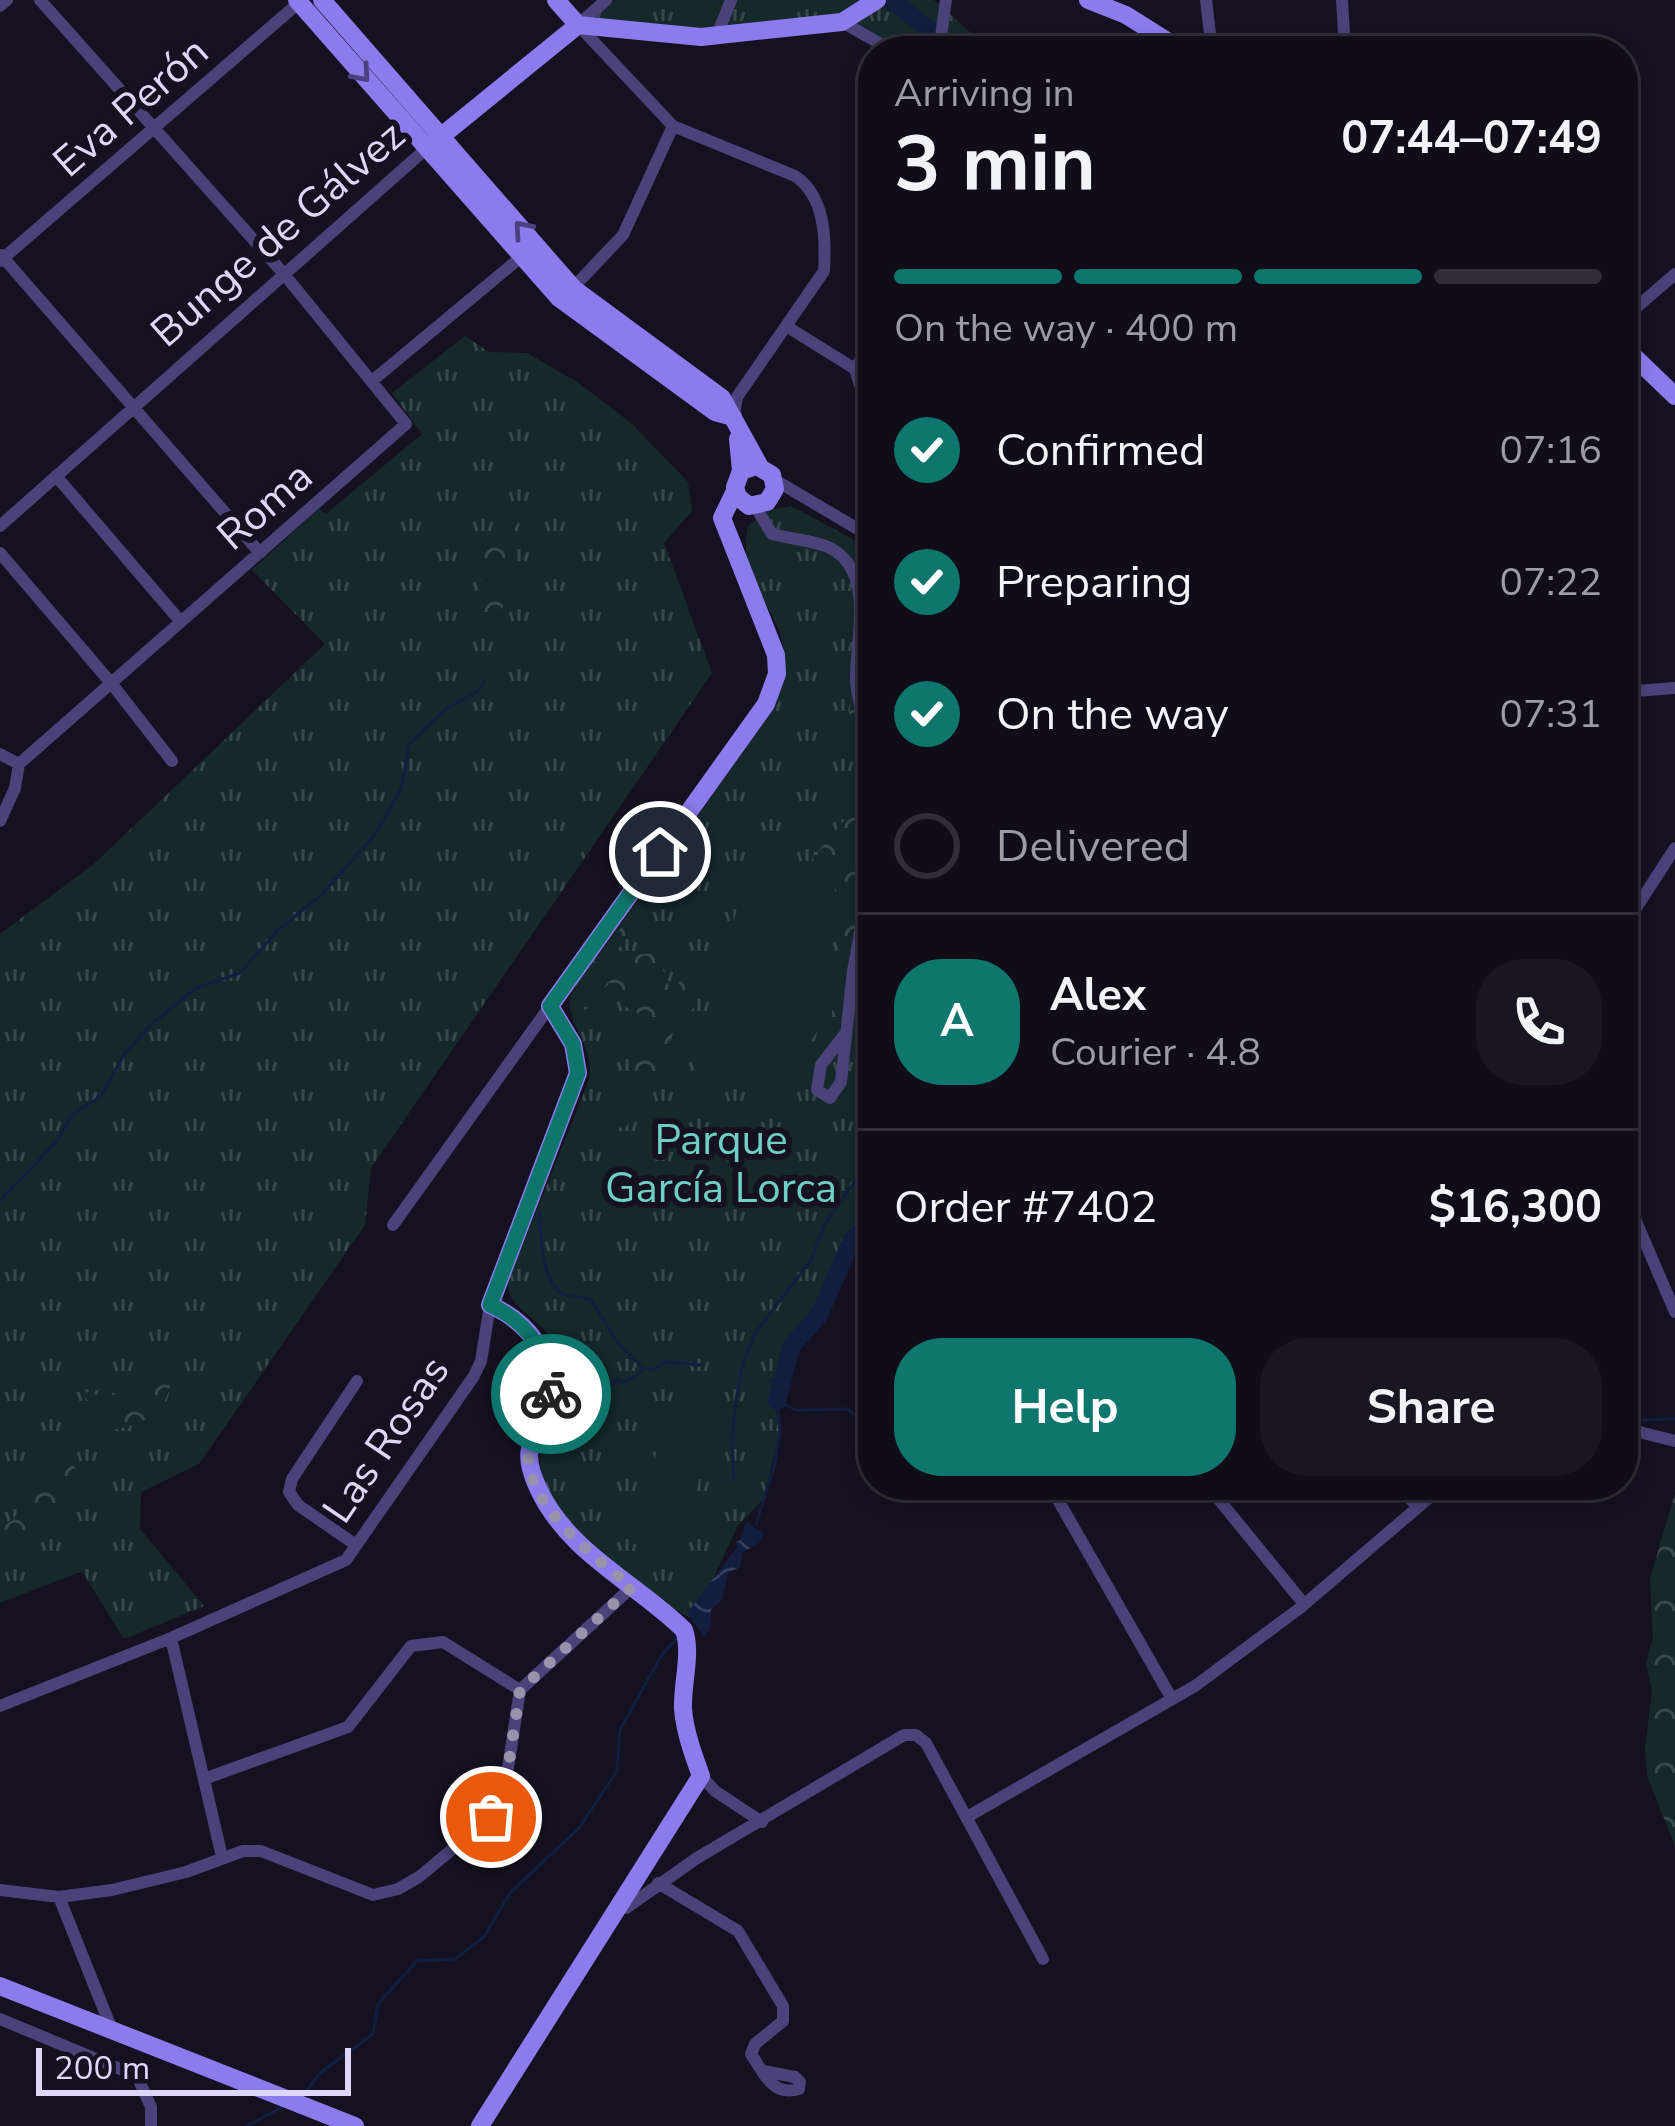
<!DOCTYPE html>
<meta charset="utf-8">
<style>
:root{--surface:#100d19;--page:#191622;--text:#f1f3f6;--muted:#9c9ca2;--line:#302d38;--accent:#0f766e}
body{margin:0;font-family:"Nunito Sans",sans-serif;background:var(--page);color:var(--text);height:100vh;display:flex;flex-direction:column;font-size:45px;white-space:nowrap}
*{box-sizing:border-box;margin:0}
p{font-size:39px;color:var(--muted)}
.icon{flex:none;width:66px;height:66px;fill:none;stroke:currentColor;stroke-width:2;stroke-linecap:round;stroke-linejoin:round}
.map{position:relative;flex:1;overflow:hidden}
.panel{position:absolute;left:858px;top:36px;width:780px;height:1464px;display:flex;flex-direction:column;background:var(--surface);border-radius:48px;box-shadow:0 6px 18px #0003,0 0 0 3px var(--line)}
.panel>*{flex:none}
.scale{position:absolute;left:36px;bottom:30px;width:315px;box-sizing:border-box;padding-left:12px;border:6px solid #dfd7f9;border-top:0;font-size:33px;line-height:42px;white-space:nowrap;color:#dfd7f9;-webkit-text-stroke:9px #161121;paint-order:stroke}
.pin{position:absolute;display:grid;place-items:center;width:102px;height:102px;color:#fff;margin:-51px;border:6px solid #fff;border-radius:50%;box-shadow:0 3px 12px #0007}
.courier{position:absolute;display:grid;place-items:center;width:120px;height:120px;margin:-60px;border:9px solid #0f766e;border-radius:50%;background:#fff;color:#222;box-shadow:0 3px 15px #0007}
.headline em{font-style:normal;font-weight:700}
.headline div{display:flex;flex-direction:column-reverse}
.headline{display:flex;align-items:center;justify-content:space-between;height:204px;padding:0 36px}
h1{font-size:78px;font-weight:700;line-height:90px}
.bar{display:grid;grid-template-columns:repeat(4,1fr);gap:18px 12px;align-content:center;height:144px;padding:0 36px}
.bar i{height:15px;border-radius:9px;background:var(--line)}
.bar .on{background:var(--accent)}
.bar p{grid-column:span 4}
.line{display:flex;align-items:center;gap:30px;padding:0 36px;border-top:3px solid var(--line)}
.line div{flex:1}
.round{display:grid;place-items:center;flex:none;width:126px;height:126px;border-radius:48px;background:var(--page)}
ol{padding:0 36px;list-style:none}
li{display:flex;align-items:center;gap:36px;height:132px}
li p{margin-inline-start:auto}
li .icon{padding:12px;border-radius:50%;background:var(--accent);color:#fff;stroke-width:4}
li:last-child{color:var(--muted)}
li i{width:66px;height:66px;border:6px solid var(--line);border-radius:50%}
.primary-button{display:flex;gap:24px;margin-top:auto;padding:24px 36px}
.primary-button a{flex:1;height:138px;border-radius:48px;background:var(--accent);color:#fff;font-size:48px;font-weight:700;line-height:138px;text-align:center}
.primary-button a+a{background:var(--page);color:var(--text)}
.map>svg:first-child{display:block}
.grass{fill:url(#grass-tufts)}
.forest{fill:url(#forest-crowns)}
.garden{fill:#15292b}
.water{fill:url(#water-waves)}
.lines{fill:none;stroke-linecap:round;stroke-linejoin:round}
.stream{stroke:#121e3f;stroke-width:3}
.river{stroke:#121e3f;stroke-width:18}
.street{stroke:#4b427a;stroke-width:12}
.secondary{stroke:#8b7bed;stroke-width:18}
.oneway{stroke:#4b417d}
.done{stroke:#9992ad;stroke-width:12;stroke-dasharray:0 21.6}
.route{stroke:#0f766e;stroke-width:15}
.labels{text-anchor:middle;stroke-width:12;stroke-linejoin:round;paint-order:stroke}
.street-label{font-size:42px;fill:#dfd7f9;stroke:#161121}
.park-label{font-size:42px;fill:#6dd0c3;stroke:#161121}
</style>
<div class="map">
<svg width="1675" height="2126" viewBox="0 0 1675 2126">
<defs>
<pattern id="grass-tufts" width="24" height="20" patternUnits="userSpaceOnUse" patternTransform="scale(3)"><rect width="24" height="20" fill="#15292b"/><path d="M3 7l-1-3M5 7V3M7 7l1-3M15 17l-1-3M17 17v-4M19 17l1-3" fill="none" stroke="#37474a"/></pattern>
<pattern id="forest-crowns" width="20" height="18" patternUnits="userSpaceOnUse" patternTransform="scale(3)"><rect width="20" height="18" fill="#15292b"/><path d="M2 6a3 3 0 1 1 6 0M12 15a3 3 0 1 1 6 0" fill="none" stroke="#37474a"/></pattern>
<pattern id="water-waves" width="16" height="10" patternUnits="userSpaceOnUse" patternTransform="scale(3)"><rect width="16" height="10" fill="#121e3f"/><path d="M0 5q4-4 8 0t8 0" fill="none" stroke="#343e5c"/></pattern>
</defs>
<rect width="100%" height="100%" fill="#161121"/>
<!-- grass -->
<path class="grass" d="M606 0H731L717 35 578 25Z
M734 0H934L991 51H895L838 16 725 29Z
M465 336 489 352 527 353 577 382 631 423 688 482 692 511 664 543 712 673 371 1168 365 1225 199 1464 141 1492 140 1529 204 1606 124 1639 82 1571 0 1603V934L94 864 325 644 252 570 319 509 326 514 422 434 392 393Z
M791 506 873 550V1220L852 1240 819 1315 791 1347 775 1406 780 1430 764 1499 738 1525 694 1620C640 1591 529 1518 541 1447 547 1412 565 1384 554 1347 546 1318 506 1311 508 1282L589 1080C596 1047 567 1028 570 996L773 710C814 615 732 604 748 526L769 510Z"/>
<!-- forest -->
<path class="forest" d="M513 503C515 506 518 507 519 511 524 523 505 607 499 617L480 612 475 601 482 581 480 544Z
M872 549 873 550V1033L831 1022 844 900 812 858 843 822 867 775 849 713Z
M627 920 628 936 614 954 616 962 632 955 657 953 672 995 681 979 692 984 697 1001 679 1030 671 1034 665 1077 624 1129 615 1126 611 1117 619 1101 633 1099C637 1075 622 1052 629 1027L639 1021V1014L626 1007 610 982 585 1011 575 984C592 960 610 943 627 920Z
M156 1376 171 1380C167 1414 143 1424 113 1430L91 1408 84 1393 102 1389 123 1396Z
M73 1460 79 1486 54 1511 26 1559 0 1572V1528L13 1520 30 1493V1483L37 1472Z
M1675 1493V1846L1647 1776 1645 1748 1652 1691 1646 1664 1653 1636 1650 1579Z"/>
<!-- garden -->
<path class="garden" d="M767 850C785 850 793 855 804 870 824 875 830 885 836 904L817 1032 794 1066 745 1088 722 1079 716 1092 691 1083 746 875 754 859Z
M695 1384 717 1390 683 1557 631 1543 662 1433Z"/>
<!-- water -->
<path class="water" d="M746 1522 764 1533 759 1543 742 1553 740 1567 728 1573 722 1600 711 1610 710 1629 704 1636 687 1613 738 1546 735 1542 740 1540Z"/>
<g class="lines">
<!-- stream -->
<path class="stream" d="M0 1201 57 1141 72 1115 101 1096 125 1053 152 1024 196 988 240 973 278 930 320 896 373 837 390 809 402 786 409 744 446 709 478 691 484 682
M539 1212C541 1233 541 1283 563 1294 572 1298 582 1296 591 1300L618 1343 643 1368
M560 1378 581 1385 613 1384 617 1379 622 1382 636 1377 643 1368 653 1370 666 1362 701 1365
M770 1381 776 1380 782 1372
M1623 1415 1643 1420 1675 1419
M734 1480 732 1440 736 1399 743 1364 756 1332 811 1260 825 1224 873 1155
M924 1485C956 1503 981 1510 1012 1485
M756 1524 774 1467 780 1430 777 1401 796 1410 848 1409 873 1432
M302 2097 320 2073 373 2034 378 2004 417 1961 455 1959 484 1937 510 1893 579 1828 617 1771 620 1730 661 1656 679 1636
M247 2126 282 2107"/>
<!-- river -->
<path class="river" d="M891 0 957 51
M777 1401 791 1347 819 1315 852 1240 873 1220"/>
<!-- street -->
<path class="street" d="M606 0 578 25 673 126 795 176C825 196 826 238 824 271L737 397 734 415
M1206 0 1212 51
M1342 0 1345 51
M0 6 7 0
M842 22 893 51
M717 35 731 0
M939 51 946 0
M1 255 260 553
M0 261 302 0
M570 291 623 235 673 126
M1623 319 1675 274
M786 326 855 369
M873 339 855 369 873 427
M372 381 520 258
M56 476 181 622
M775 480 873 538
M755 506 772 534C790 539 812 540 828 547 876 569 856 637 856 677 856 700 866 721 873 742
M0 526 427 148
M0 553 111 683 172 761
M1623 692 1675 688
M0 754 19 764
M19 764 406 424 284 274 40 0
M0 821 15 788 19 764
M1623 887 1642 899
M1623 928 1675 848
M845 1034 821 1065 817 1090 830 1098 841 1082 853 971 873 863
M1623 1191 1675 1312
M393 1225 550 1006
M1623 1428 1675 1441
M1207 1485 1304 1604
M1397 1485 1417 1506
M1058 1500 1172 1699
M356 1545 298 1505 289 1492 292 1479 357 1381
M171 1638 222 1857
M0 1706 171 1638 346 1560 474 1376 481 1361 490 1305
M701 1776 715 1791 762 1822
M204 1779 348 1727 411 1646 443 1642 520 1690
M967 1817 1195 1686 1300 1608 1444 1485
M658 1883 738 1931 783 2006V2021L755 2044 751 2054C764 2073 772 2097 799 2089L800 2082 795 2077 763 2071
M0 1890 59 1897 112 1890 186 1872 243 1851H261L373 1895 398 1889 419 1877 491 1817 503 1801 520 1690 632 1587
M59 1897 112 2030
M626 1908 697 1858 904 1735H916L926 1743 1043 1959
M0 2019 137 2076 151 2107V2126"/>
<!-- secondary -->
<path class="secondary" d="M297 0 559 298 715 412 733 417
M322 0 574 289 722 398 760 467
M556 0 578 25
M1088 0 1126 15 1183 51
M578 25 701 37 842 22 877 0
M433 143 578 25
M1623 346 1675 396
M738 439 741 471 735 487 738 497 749 506 767 502 775 489 772 475 757 466 741 471
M0 1986 355 2126
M480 2126 701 1776C693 1754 685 1732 683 1709 682 1683 692 1654 684 1630 635 1582 568 1553 538 1488 516 1441 541 1439 550 1400 559 1358 525 1320 490 1305L578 1073 573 1044 550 1006 766 704 777 674 776 655 722 518 735 491"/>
</g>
<!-- one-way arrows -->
<defs><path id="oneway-chevron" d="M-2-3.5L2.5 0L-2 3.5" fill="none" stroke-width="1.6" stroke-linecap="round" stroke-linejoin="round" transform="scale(3)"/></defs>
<g class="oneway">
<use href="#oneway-chevron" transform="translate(362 74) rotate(49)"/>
<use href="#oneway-chevron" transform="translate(522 229) rotate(-131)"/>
</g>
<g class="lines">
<!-- done -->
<path class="done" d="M491 1817 503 1801 520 1690 632 1587C595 1558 520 1501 529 1446 532 1428 546 1412 551 1394"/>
<!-- route -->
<path class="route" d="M551 1394C547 1352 529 1322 490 1305L578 1073 573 1044 550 1006 660 852"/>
</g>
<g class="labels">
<!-- street labels -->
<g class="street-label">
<text transform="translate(130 106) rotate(-41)" y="15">Eva Perón</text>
<text transform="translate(277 233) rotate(-41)" y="15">Bunge de Gálvez</text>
<text transform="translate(264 505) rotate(-41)" y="15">Roma</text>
<text transform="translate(385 1439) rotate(-56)" y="15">Las Rosas</text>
</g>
<!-- park labels -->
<g class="park-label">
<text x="721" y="1154">Parque<tspan x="721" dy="48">García Lorca</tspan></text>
</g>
</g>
</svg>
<div class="scale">200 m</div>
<div class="pin" style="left:491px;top:1817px;background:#ea580c"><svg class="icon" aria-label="bag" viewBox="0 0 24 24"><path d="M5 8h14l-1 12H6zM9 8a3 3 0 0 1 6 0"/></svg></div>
<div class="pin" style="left:660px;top:852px;background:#1f2937"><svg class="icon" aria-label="home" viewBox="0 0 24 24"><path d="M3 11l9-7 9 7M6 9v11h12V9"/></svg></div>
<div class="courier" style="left:551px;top:1394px"><svg class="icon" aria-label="bike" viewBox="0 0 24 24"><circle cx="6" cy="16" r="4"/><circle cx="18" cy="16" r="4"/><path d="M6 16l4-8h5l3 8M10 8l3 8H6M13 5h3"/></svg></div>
<section class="panel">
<div class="headline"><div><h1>3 min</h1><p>Arriving in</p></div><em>07:44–07:49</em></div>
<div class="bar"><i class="on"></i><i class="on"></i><i class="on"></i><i></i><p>On the way · 400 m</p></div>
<ol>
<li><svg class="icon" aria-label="check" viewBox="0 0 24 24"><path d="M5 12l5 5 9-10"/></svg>Confirmed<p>07:16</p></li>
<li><svg class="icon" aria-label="check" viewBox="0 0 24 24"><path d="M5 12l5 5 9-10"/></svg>Preparing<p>07:22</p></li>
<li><svg class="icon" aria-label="check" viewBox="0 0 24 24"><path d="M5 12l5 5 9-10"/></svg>On the way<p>07:31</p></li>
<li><i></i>Delivered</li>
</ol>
<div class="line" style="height:216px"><b class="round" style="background:var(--accent);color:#fff">A</b><div><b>Alex</b><p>Courier · 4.8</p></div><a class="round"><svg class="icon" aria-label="phone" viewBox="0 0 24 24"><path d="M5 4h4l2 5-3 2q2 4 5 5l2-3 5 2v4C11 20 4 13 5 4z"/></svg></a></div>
<div class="line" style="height:156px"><div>Order #7402</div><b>$16,300</b></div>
<div class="primary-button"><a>Help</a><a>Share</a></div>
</section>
</div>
